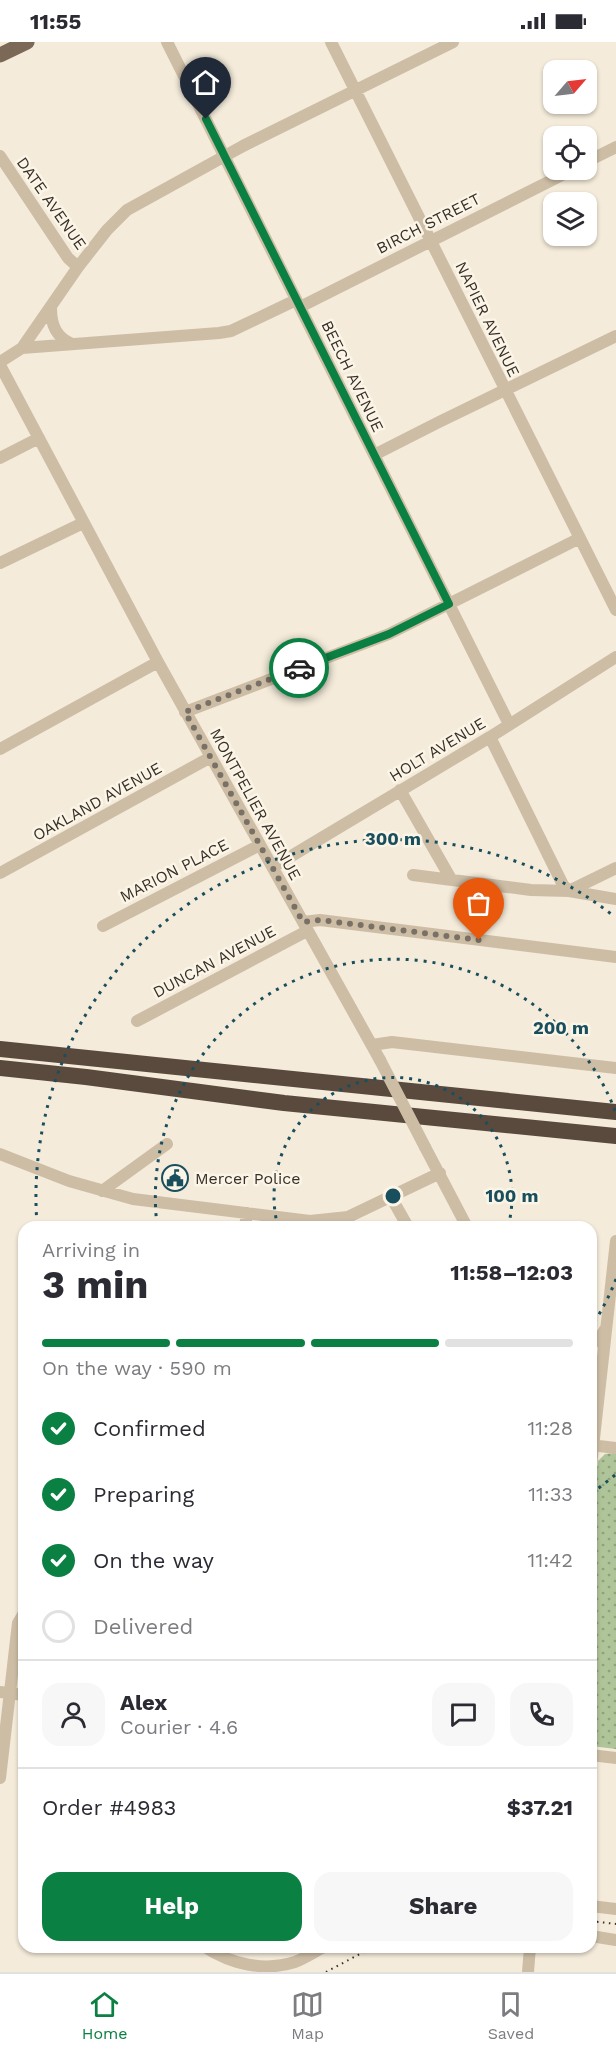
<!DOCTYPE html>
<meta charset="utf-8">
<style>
:root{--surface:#fff;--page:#f7f7f7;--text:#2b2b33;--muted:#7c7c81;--line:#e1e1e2;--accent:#0b8043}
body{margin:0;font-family:"Work Sans",sans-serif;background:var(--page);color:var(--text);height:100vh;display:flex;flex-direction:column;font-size:22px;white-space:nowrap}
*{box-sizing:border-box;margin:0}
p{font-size:20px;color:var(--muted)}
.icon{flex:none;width:33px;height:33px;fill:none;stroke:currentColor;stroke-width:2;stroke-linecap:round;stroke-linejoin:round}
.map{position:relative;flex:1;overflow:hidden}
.sheet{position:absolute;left:18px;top:1179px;width:579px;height:732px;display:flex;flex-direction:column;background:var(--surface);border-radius:18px;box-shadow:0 2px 4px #0004}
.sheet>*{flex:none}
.needle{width:39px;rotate:62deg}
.fabs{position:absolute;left:543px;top:18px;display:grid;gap:12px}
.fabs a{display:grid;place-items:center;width:54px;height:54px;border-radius:12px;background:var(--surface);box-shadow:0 2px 4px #0004;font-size:30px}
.pin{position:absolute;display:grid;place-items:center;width:51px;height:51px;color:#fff;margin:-62px -26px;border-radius:50% 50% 50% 0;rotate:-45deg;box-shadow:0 0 6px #0007}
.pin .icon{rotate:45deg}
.courier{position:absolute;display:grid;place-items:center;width:60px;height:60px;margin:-30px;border:4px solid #0b8043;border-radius:50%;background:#fff;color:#222;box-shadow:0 2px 8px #0007}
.head em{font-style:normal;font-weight:700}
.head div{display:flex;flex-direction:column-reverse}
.head{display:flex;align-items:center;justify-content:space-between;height:102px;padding:0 24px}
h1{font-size:39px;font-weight:700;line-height:45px}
.bar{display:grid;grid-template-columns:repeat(4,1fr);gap:9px 6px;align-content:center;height:72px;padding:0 24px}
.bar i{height:8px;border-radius:4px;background:var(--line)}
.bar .selected{background:var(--accent)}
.bar p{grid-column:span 4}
.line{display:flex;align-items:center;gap:15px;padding:0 24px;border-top:2px solid var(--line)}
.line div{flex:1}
.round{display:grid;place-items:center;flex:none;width:63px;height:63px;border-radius:18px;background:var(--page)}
ol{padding:0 24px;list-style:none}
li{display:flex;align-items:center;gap:18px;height:66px}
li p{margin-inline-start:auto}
li .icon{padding:6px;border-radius:50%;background:var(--accent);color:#fff;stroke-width:4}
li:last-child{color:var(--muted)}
li i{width:33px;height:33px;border:3px solid var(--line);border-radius:50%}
.action{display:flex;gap:12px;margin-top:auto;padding:12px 24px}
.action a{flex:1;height:69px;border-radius:18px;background:var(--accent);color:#fff;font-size:24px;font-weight:700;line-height:69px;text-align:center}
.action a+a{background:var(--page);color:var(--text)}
.status{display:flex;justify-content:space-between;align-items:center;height:42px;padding:0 30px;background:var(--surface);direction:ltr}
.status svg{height:16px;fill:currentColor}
.tab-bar{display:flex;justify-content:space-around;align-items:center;height:84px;border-top:2px solid var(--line);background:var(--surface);font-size:16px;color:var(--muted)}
.tab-bar a{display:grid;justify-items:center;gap:3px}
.tab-bar .selected{color:var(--accent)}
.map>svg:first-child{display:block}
.grass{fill:url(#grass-dots)}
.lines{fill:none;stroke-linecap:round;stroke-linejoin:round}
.minor{stroke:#cdbda5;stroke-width:12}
.major{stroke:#7b6857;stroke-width:15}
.highway{stroke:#594a3d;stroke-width:16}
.rail{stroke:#382f27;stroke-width:2;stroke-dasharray:1.5 4.5;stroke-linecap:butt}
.minor-bridge{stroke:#cdbda5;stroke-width:12}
.done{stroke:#7a7166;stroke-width:6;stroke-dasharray:0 10.8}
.route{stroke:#0b8043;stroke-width:8}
.ring{fill:none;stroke:#194e5d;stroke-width:3;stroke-dasharray:3 6}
.labels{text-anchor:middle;stroke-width:5;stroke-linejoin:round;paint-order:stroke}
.street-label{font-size:16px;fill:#382f27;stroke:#fbf5e7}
.poi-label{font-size:16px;fill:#382f27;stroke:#fbf5e7;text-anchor:start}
.centre{fill:#194e5d;stroke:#fbf5e7;stroke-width:3}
.ring-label{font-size:18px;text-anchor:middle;font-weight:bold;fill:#194e5d;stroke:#fbf5e7;stroke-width:5;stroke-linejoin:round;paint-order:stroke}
</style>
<div class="status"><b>11:55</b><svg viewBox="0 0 49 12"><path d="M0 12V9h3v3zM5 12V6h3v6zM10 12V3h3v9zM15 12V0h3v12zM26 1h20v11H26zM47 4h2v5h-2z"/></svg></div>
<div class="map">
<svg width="616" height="1930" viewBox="0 0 616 1930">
<defs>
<pattern id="grass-dots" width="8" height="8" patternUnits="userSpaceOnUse" patternTransform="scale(1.5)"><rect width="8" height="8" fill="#afc499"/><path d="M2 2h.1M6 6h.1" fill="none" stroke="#8fa07d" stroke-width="1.8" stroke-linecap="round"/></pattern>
</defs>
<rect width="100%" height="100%" fill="#f4ebda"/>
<!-- grass -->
<path class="grass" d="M614 1411H616V1707L591 1704V1477L598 1419 605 1412Z"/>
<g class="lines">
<!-- minor -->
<path class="minor" d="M167 0 509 682
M331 0 616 568
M0 114 68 216 78 225
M586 120 616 105
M300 265 572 128
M51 266C51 283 56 295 72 302
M22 306 219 291 231 289 296 258
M0 320 22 306 78 225 107 188 127 168 243 104 453 0
M0 323 158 620 380 1018
M374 413 439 380 616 294
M0 416 39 396
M0 521 83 481
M185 670 389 592 580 496
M490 695 563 843 569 849 616 857
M0 707 158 620
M400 748 451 837
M273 825 490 695 616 615
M0 831 211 715
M413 833 531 848 569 849 616 826
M303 880 320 878 616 915
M103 884 260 803
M137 979 307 889
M372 1003 392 1000 616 1026
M425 1105 467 1185
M0 1112 69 1139 133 1157 310 1179 348 1175 440 1131
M102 1149 167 1102
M391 1155 408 1185
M245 1185 247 1171
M591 1303 601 1294 606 1286
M591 1403 616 1406
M591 1423 616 1199
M0 1650 24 1653
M591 1713 616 1716
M0 1736 18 1581 24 1571
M591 1864 616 1867
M591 1894 616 1898
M205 1905C231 1922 264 1930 295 1920 305 1916 314 1910 324 1905
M528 1930 530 1905"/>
<!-- major -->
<path class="major" d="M0 13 27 0"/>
<!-- highway -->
<path class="highway" d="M0 1007 616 1070
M0 1026 86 1035 284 1061 616 1094"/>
<!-- rail -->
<path class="rail" d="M591 1879 616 1882
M326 1930 373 1905"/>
<!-- minor-bridge -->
<path class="minor-bridge" d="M380 1018 425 1105"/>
</g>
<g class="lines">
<!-- done -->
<path class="done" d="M299 626 185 670 303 880 320 878 479 898"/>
<!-- route -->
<path class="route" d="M206 77 449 562 389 592 299 626"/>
</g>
<!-- distance rings -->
<g class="ring">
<path d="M278 1185A119 119 0 1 1 508 1185"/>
<path d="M616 1237A238 238 0 0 1 591 1285M157 1183A238 238 0 0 1 616 1071"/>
<path d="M615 1433A357 357 0 0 1 593 1450M37 1182A357 357 0 0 1 615 875"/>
</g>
<!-- icons -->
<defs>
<symbol id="civic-ring" viewBox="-11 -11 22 22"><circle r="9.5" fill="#fbf5e7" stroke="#194e5d" stroke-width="1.5"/><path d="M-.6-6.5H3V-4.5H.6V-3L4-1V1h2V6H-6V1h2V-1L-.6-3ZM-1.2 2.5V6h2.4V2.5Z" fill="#194e5d"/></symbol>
</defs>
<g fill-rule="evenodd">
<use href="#civic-ring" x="160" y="1121" width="30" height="30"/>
</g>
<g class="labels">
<!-- street labels -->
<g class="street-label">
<text transform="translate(52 161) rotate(55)" y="6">DATE AVENUE</text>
<text transform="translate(428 181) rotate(-27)" y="6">BIRCH STREET</text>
<text transform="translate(488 277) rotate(64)" y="6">NAPIER AVENUE</text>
<text transform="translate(353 334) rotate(64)" y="6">BEECH AVENUE</text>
<text transform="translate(437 707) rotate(-31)" y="6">HOLT AVENUE</text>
<text transform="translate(97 759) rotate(-29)" y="6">OAKLAND AVENUE</text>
<text transform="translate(256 762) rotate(61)" y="6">MONTPELIER AVENUE</text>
<text transform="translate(174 828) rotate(-27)" y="6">MARION PLACE</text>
<text transform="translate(214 919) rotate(-28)" y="6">DUNCAN AVENUE</text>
</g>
<!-- poi labels -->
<g class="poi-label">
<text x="195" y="1142">Mercer Police</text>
</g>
</g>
<circle cx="393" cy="1154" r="9" class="centre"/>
<g class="ring-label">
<text x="393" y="803">300 m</text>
<text x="561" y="992">200 m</text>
<text x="512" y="1160">100 m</text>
</g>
</svg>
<div class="fabs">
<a><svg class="needle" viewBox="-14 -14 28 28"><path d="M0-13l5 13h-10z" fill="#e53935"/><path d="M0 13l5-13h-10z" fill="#7c7c81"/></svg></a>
<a><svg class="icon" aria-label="locate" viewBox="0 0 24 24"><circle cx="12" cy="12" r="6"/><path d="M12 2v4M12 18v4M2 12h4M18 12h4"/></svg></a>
<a><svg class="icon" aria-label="layers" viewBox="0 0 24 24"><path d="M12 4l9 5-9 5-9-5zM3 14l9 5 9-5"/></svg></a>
</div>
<div class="pin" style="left:479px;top:898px;background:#ea580c"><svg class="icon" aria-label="bag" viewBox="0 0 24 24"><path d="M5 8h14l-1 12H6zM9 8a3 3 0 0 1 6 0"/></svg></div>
<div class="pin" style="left:206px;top:77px;background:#1f2937"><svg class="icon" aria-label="home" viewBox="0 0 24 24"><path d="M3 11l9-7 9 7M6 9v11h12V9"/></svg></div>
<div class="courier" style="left:299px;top:626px"><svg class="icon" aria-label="car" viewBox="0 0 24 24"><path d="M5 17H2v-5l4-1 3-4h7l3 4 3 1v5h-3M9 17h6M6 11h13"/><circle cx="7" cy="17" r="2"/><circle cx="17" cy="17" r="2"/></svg></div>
<section class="sheet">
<div class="head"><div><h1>3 min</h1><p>Arriving in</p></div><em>11:58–12:03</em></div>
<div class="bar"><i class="selected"></i><i class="selected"></i><i class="selected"></i><i></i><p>On the way · 590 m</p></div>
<ol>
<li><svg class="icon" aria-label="check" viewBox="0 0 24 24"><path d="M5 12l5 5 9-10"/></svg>Confirmed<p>11:28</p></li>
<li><svg class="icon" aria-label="check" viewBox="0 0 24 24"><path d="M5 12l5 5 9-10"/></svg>Preparing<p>11:33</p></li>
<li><svg class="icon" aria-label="check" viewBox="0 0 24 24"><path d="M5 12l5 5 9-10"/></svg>On the way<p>11:42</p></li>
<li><i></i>Delivered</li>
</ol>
<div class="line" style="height:108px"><a class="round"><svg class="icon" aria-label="person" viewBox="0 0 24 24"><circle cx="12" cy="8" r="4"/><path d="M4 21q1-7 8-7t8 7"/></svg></a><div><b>Alex</b><p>Courier · 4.6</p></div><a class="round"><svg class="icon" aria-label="chat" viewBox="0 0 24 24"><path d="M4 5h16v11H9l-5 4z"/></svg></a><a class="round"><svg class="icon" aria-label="phone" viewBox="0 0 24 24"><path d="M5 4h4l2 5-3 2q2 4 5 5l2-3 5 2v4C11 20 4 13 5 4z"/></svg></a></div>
<div class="line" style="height:78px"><div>Order #4983</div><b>$37.21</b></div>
<div class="action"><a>Help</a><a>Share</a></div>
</section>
</div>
<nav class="tab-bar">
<a class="selected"><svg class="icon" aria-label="home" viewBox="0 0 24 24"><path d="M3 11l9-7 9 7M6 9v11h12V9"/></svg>Home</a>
<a><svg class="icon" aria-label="map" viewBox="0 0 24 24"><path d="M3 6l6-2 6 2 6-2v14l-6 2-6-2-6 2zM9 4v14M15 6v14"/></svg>Map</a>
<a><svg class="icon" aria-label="saved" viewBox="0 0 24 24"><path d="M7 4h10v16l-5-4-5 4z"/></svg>Saved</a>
</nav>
